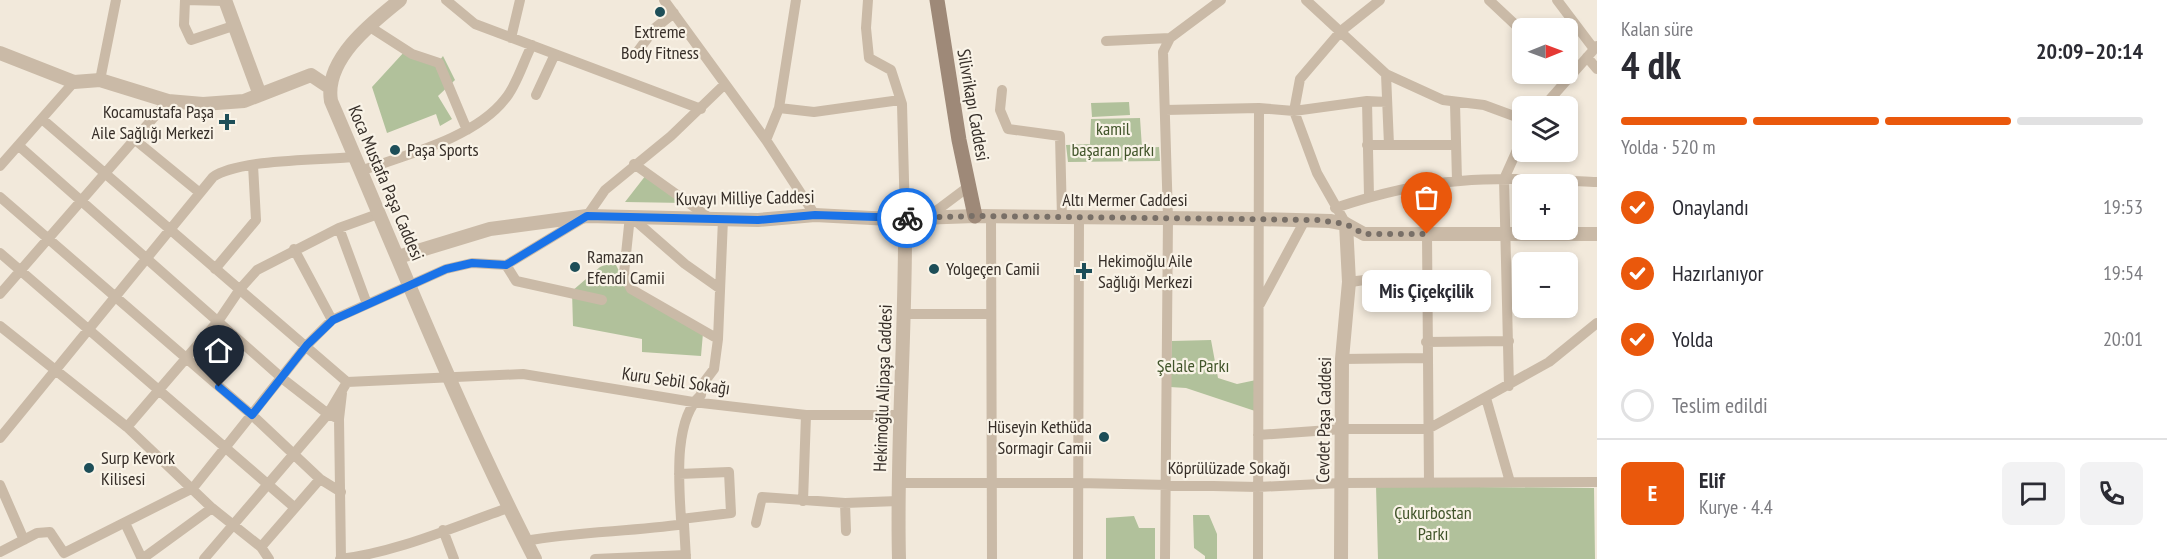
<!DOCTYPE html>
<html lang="tr">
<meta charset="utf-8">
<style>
:root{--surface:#fff;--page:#f2f2f3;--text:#2b2b33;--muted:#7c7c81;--line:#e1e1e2;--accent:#ea580c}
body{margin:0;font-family:"PT Sans Narrow",sans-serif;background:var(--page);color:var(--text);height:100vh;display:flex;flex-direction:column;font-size:22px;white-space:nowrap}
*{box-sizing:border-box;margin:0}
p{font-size:20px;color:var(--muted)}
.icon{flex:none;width:33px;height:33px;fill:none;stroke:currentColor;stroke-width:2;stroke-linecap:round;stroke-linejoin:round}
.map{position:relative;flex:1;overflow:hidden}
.details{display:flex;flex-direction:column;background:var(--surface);width:570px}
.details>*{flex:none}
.needle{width:39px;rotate:89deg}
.tools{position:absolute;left:1512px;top:18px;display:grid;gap:12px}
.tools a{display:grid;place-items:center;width:66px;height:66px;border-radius:9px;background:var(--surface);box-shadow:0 3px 9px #0003;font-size:30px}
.pin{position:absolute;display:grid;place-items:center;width:51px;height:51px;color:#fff;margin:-62px -26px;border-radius:50% 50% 50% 0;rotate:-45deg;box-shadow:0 0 6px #0007}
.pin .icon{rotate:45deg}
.courier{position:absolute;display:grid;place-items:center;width:60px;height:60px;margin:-30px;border:4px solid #1a73e8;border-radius:50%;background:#fff;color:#222;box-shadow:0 2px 8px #0007}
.bubble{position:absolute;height:42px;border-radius:9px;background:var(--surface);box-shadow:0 3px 9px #0003;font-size:20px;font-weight:800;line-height:42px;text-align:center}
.overview em{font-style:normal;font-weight:800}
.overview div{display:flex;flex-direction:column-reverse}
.overview{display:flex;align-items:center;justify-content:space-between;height:102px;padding:0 24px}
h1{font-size:39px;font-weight:800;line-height:45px}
.bar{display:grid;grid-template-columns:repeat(4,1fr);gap:9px 6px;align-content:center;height:72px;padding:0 24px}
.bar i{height:8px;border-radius:4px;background:var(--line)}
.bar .active{background:var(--accent)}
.bar p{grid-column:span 4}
.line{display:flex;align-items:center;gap:15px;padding:0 24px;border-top:2px solid var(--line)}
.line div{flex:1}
.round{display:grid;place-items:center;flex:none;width:63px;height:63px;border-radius:9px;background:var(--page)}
ol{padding:0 24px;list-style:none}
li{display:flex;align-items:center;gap:18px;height:66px}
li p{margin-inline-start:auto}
li .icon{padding:6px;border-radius:50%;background:var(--accent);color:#fff;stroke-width:4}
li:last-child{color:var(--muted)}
li i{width:33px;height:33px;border:3px solid var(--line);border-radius:50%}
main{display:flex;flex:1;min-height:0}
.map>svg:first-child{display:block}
.green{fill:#b1c19b}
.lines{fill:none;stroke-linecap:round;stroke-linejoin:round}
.minor{stroke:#cabaa7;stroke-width:10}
.tertiary{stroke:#cabaa7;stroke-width:14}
.secondary{stroke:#9e8978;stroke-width:15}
.done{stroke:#786f67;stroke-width:6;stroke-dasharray:0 10.8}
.route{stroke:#1a73e8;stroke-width:8}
.poi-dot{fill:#1d4e58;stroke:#f9f3e7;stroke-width:2}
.labels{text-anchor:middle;stroke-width:4.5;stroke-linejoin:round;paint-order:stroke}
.poi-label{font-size:18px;fill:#362e28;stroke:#f9f3e7;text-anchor:start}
.street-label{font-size:18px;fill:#362e28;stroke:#f9f3e7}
.park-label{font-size:18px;fill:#42552b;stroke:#f9f3e7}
</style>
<main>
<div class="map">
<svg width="1597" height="559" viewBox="0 0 1597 559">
<rect width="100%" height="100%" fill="#f2e9db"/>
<!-- green -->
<path class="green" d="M405 51 436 65 443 56 455 80 438 96 452 119 440 126 436 114 387 133 372 87Z
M1129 102 1130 115 1092 117 1091 103Z
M1140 118 1142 148 1159 147 1160 161 1068 162 1066 145 1090 144 1091 119Z
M646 175 686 203 625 202Z
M614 261 628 289 703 333 701 356 642 352V339L573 326 572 291 600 267Z
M1211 340 1218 378 1237 384 1256 380 1255 411 1186 388 1170 387 1172 341Z
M1376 486 1594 488 1595 559H1378Z
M1193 515H1209L1217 534V559H1205V556L1194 548Z
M1134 516 1139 528H1155V559H1106V518Z"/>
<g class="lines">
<!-- minor -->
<path class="minor" d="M446 0 475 24 701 109
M664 0 766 140 815 215
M868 0 866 28 869 58 891 70 902 104 905 218
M1306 0 1386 74 1443 100 1484 105 1522 119
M1489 0 1522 31
M1557 0 1594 49
M225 1 185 0 184 25 191 40 236 25
M370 27 412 54 439 63 467 130
M511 38 520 0
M1106 41 1170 38
M638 51 655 28 674 13
M1587 57 1597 69
M100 80 116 0
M1002 90 1000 110 1008 129 1060 136 1062 218
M536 95 555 54
M1367 101 1369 197
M1455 103 1457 181
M1544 106 1597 46
M779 108 814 112 900 100
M1165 110 1259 108 1294 111 1367 101 1387 102
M42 119 347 382
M134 139 200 193
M766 140 779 108 796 0
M1367 145H1389L1386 74
M1389 145H1456
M19 146 283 379 328 414 339 419
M634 164 711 219
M0 166 74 82
M360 171C405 155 475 138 505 99 517 85 523 62 532 45
M0 197 252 415 320 479 341 492
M1335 208C1374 195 1418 184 1460 181 1505 177 1551 180 1597 182
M630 216 624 273 631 289 718 339
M630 216 685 264 719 288
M928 217 968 187
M991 217 992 559
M1346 224 1317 173 1294 111 1300 79 1341 31 1380 0
M339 228 367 304
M1427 234 1429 483
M294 249 332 320
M0 253 294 507
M506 265 516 281 602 300
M215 269 256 220 253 165
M1349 282C1382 279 1410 266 1423 305
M0 294 168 101
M1260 304 1305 220
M904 314H991
M0 326 127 427 212 508 261 547 269 559
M1426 342 1509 341
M1342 359 1426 358
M347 382 523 374 693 402 806 415H900
M1509 386 1504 179 1522 139
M1486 398 1510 482
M127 427 219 320 240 289 257 270 339 228 378 214
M1258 435 1343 429H1428L1549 362 1597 323
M0 438 213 177C238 159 321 160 355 157
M679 474 729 472 731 513 681 519
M897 483H1079L1258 487 1341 483 1597 482
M0 485 24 540
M803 501 806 415
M845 503 846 531
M125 523 142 559 212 508
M756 523 762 497 845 503 898 501
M684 524 686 559
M443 530 454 559
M525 541C578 531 631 532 684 524L681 519C679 484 673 420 701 395L702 385 714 369 718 339 723 219
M261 547 320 479
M0 552 37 533 50 532 64 553 193 488 307 345 332 320 446 269 472 263 506 265 587 216 605 190 671 136 725 84
M204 559 328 414 347 382
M340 559C398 552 453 527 508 508
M341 559 339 419 342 393
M595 559 686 555
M1078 559 1079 218
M1165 559 1168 218 1163 52 1170 38 1221 0
M1258 559 1259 108"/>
<!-- tertiary -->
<path class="tertiary" d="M225 0 260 95
M400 0C371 23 324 60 331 101 397 254 458 410 535 559
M0 53 74 82 100 80 168 101 203 104 244 101 311 75 329 87
M398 257 490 229 587 216 758 220 815 215 890 219 975 216 1258 219 1330 221 1346 224 1364 234H1597
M899 559C896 445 906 332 905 218
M1341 559 1342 359 1349 282 1346 224"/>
<!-- secondary -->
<path class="secondary" d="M937 0 959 140 975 216"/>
</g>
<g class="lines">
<!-- done -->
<path class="done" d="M907 218 975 216 1317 220 1346 224 1364 234H1427"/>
<!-- route -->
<path class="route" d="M219 387 252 415 307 345 333 320 446 269 472 263 506 265 587 216 758 220 815 215 907 218"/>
</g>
<!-- markers -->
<g class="poi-dot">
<circle cx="660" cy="12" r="6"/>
<path d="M224 113h6v6h6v6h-6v6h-6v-6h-6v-6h6z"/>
<circle cx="395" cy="150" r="6"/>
<circle cx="575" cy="267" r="6"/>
<circle cx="934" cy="269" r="6"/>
<path d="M1081 262h6v6h6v6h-6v6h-6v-6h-6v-6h6z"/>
<circle cx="1104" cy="437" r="6"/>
<circle cx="89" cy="468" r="6"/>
</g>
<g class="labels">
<!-- poi labels -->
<g class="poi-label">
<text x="660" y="38" text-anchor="middle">Extreme<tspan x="660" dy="21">Body Fitness</tspan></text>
<text x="214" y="118" text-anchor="end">Kocamustafa Paşa<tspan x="214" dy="21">Aile Sağlığı Merkezi</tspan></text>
<text x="407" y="156">Paşa Sports</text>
<text x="587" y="263">Ramazan<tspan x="587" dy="21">Efendi Camii</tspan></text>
<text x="1098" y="267">Hekimoğlu Aile<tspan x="1098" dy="21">Sağlığı Merkezi</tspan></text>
<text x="946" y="275">Yolgeçen Camii</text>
<text x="1092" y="433" text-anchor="end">Hüseyin Kethüda<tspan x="1092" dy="21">Sormagir Camii</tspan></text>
<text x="101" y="464">Surp Kevork<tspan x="101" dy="21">Kilisesi</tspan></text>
</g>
<!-- street labels -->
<g class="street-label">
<text transform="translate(973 105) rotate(80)" y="6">Silivrikapı Caddesi</text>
<text transform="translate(386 183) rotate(67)" y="6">Koca Mustafa Paşa Caddesi</text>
<text transform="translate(745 198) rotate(-1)" y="6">Kuvayı Milliye Caddesi</text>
<text x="1125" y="206">Altı Mermer Caddesi</text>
<text transform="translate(676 381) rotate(8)" y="6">Kuru Sebil Sokağı</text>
<text transform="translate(883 388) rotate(-88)" y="6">Hekimoğlu Alipaşa Caddesi</text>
<text transform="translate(1324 420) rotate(-89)" y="6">Cevdet Paşa Caddesi</text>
<text x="1229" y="474">Köprülüzade Sokağı</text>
</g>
<!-- park labels -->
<g class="park-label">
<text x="1113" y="135">kamil<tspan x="1113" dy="21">başaran parkı</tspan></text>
<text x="1193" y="372">Şelale Parkı</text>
<text x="1433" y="519">Çukurbostan<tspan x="1433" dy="21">Parkı</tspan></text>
</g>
</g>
</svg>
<div class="tools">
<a><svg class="needle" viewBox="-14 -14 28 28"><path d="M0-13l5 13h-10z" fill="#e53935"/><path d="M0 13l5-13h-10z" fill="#7c7c81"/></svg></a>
<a><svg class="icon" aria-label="layers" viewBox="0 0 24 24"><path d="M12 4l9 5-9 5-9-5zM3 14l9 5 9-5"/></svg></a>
<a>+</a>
<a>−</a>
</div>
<div class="pin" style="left:1427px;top:234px;background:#ea580c"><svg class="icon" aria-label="bag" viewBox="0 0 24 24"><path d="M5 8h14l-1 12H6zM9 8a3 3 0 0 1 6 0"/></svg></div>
<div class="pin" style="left:219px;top:387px;background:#1f2937"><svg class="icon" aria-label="home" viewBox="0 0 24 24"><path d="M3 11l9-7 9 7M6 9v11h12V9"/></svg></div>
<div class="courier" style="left:907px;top:218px"><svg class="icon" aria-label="bike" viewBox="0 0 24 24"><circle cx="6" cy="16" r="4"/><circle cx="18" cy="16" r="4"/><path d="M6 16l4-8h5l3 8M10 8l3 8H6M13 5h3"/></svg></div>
<div class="bubble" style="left:1362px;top:270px;width:129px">Mis Çiçekçilik</div>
</div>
<section class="details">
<div class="overview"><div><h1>4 dk</h1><p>Kalan süre</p></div><em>20:09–20:14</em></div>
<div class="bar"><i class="active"></i><i class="active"></i><i class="active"></i><i></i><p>Yolda · 520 m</p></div>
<ol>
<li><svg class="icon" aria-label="check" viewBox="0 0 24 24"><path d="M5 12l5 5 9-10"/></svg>Onaylandı<p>19:53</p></li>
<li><svg class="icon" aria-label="check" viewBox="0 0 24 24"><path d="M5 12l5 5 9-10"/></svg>Hazırlanıyor<p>19:54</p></li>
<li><svg class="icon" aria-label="check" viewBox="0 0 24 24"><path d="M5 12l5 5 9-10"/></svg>Yolda<p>20:01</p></li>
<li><i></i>Teslim edildi</li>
</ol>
<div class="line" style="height:108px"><b class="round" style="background:var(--accent);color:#fff">E</b><div><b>Elif</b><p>Kurye · 4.4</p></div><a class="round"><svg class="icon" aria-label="chat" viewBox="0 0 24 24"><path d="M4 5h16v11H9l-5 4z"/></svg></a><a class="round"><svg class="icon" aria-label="phone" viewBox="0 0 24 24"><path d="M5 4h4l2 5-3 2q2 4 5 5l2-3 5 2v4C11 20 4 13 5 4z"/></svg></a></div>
</section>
</main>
